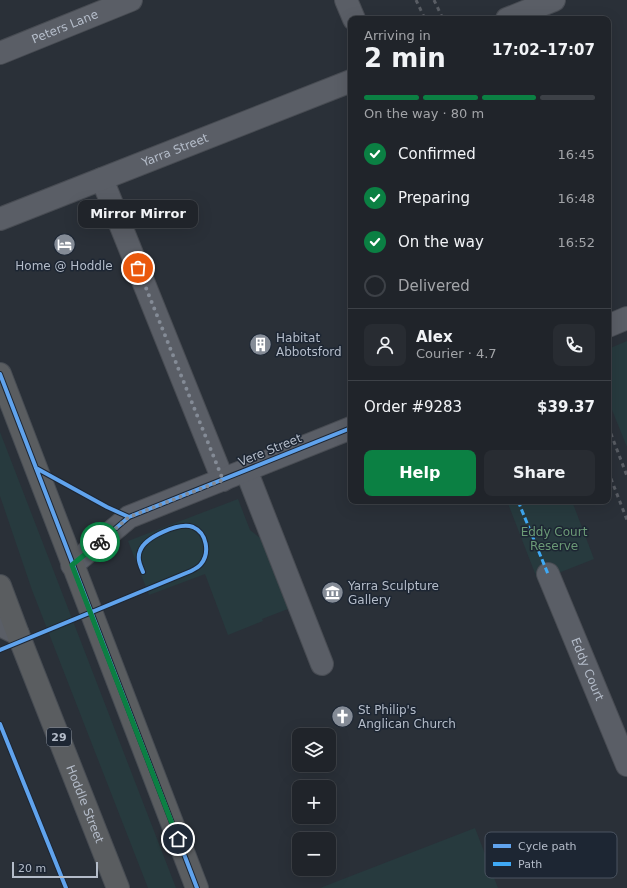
<!DOCTYPE html>
<meta charset="utf-8">
<style>
:root{--surface:#20242a;--page:#282c32;--text:#f1f3f6;--muted:#a2a4a8;--line:#3d4147;--accent:#0b8043}
body{margin:0;font-family:"DejaVu Sans",sans-serif;background:var(--page);color:var(--text);height:100vh;display:flex;flex-direction:column;font-size:15px;white-space:nowrap}
*{box-sizing:border-box;margin:0}
p{font-size:13px;color:var(--muted)}
.icon{flex:none;width:22px;height:22px;fill:none;stroke:currentColor;stroke-width:2;stroke-linecap:round;stroke-linejoin:round}
.map{position:relative;flex:1;overflow:hidden}
.sheet{position:absolute;left:348px;top:16px;width:263px;height:488px;display:flex;flex-direction:column;background:var(--surface);border-radius:8px;box-shadow:0 4px 16px #0002,0 0 0 1px var(--line)}
.sheet>*{flex:none}
.controls{position:absolute;left:292px;top:728px;display:grid;gap:8px}
.controls a{display:grid;place-items:center;width:44px;height:44px;border-radius:8px;background:var(--surface);box-shadow:0 4px 16px #0002,0 0 0 1px var(--line);font-size:20px}
.scale{position:absolute;left:12px;bottom:10px;width:86px;box-sizing:border-box;padding-left:4px;border:2px solid #b4bcc9;border-top:0;font-size:11px;line-height:14px;white-space:nowrap;color:#b4bcc9;-webkit-text-stroke:3px #1d2633;paint-order:stroke}
.pin{position:absolute;display:grid;place-items:center;width:34px;height:34px;color:#fff;margin:-17px;border:2px solid #fff;border-radius:50%;box-shadow:0 1px 4px #0007}
.courier{position:absolute;display:grid;place-items:center;width:40px;height:40px;margin:-20px;border:3px solid #0b8043;border-radius:50%;background:#fff;color:#222;box-shadow:0 1px 5px #0007}
.bubble{position:absolute;height:28px;border-radius:8px;background:var(--surface);box-shadow:0 4px 16px #0002,0 0 0 1px var(--line);font-size:13px;font-weight:700;line-height:28px;text-align:center}
.summary em{font-style:normal;font-weight:700}
.summary div{display:flex;flex-direction:column-reverse}
.summary{display:flex;align-items:center;justify-content:space-between;height:68px;padding:0 16px}
h1{font-size:26px;font-weight:700;line-height:30px}
.bar{display:grid;grid-template-columns:repeat(4,1fr);gap:6px 4px;align-content:center;height:48px;padding:0 16px}
.bar i{height:5px;border-radius:3px;background:var(--line)}
.bar .active{background:var(--accent)}
.bar p{grid-column:span 4}
.line{display:flex;align-items:center;gap:10px;padding:0 16px;border-top:1px solid var(--line)}
.line div{flex:1}
.round{display:grid;place-items:center;flex:none;width:42px;height:42px;border-radius:8px;background:var(--page)}
ol{padding:0 16px;list-style:none}
li{display:flex;align-items:center;gap:12px;height:44px}
li p{margin-inline-start:auto}
li .icon{padding:4px;border-radius:50%;background:var(--accent);color:#fff;stroke-width:4}
li:last-child{color:var(--muted)}
li i{width:22px;height:22px;border:2px solid var(--line);border-radius:50%}
.action{display:flex;gap:8px;margin-top:auto;padding:8px 16px}
.action a{flex:1;height:46px;border-radius:8px;background:var(--accent);color:#fff;font-size:16px;font-weight:700;line-height:46px;text-align:center}
.action a+a{background:var(--page);color:var(--text)}
.map>svg:first-child{display:block}
.green{fill:#273a3e}
.lines{fill:none;stroke-linecap:round;stroke-linejoin:round}
.minor-casing{stroke:#484c53;stroke-width:24}
.highway-casing{stroke:#474c53;stroke-width:24}
.minor{stroke:#5a5e66;stroke-width:22}
.highway{stroke:#5a5d60;stroke-width:22}
.rail{stroke:#595d64;stroke-width:3;stroke-dasharray:4 4;stroke-linecap:butt}
.quiet{stroke:#3fa9f5;stroke-width:3;stroke-dasharray:6 3;stroke-linecap:butt}
.cycleway-casing{stroke:#1d2633;stroke-width:6}
.cycleway{stroke:#60a3ed;stroke-width:4}
.done{stroke:#848b96;stroke-width:4;stroke-dasharray:0 7.2}
.route{stroke:#0b8043;stroke-width:5}
.labels{text-anchor:middle;stroke-width:3;stroke-linejoin:round;paint-order:stroke}
.shield{fill:#1d2633;stroke:#878f9c;stroke-width:1}
.shield-label{font-size:11px;font-weight:bold;fill:#b4bcc9}
.street-label{font-size:12px;fill:#b4bcc9;stroke:#1d2633}
.poi-label{font-size:12px;fill:#b4bcc9;stroke:#1d2633;text-anchor:start}
.park-label{font-size:12px;fill:#6b9a76;stroke:#1d2633}
.key{fill:#1d2633;stroke:#4a5360;stroke-width:1}
.key-label{font-size:11px;fill:#b4bcc9}
</style>
<div class="map">
<svg width="627" height="888" viewBox="0 0 627 888">
<rect width="100%" height="100%" fill="#2a3038"/>
<!-- green -->
<path class="green" d="M627 341V447L608 400V349Z
M0 432 176 888H148L32 590 0 496Z
M238 499 250 530 269 545 293 607 262 619 263 621 228 635 205 574 149 595 128 541Z
M507 501H572L594 559 538 581Z
M475 828 498 888H320Z"/>
<g class="lines">
<defs>
<g id="minor">
<path d="M346 0 354 19"/>
<path d="M507 19 554 0"/>
<path id="s1" d="M0 53 131 0"/>
<path d="M102 179 223 480"/>
<path id="s2" d="M0 219 351 81"/>
<path d="M608 326 627 318"/>
<path d="M246 470 322 664"/>
<path d="M72 565 129 517 351 428"/>
<path id="s3" d="M548 574 627 765"/>
<path d="M0 625 18 634"/>
</g>
<g id="highway">
<path d="M0 374 197 888"/>
<path id="s4" d="M0 586 18 634 118 888"/>
</g>
</defs>
<!-- minor casing -->
<use href="#minor" class="minor-casing"/>
<!-- highway casing -->
<use href="#highway" class="highway-casing"/>
<!-- minor -->
<use href="#minor" class="minor"/>
<!-- highway -->
<use href="#highway" class="highway"/>
<!-- rail -->
<path class="rail" d="M416 0 425 19
M434 0 443 19
M608 426 627 476
M608 471 627 520"/>
<!-- quiet -->
<path class="quiet" d="M518 501 548 574"/>
<defs>
<path id="cycleway" d="M0 374 197 888
M36 468 107 507 129 517
M116 528 129 517 351 428
M0 650 191 571C195 569 199 567 201 564 210 553 207 533 193 527 179 522 145 537 140 551 137 558 140 565 143 572
M0 724 66 888"/>
</defs>
<!-- cycleway casing -->
<use href="#cycleway" class="cycleway-casing"/>
<!-- cycleway -->
<use href="#cycleway" class="cycleway"/>
</g>
<g class="lines">
<!-- done -->
<path class="done" d="M100 542 129 517 223 480 138 268"/>
<!-- route -->
<path class="route" d="M100 542 72 565 178 839"/>
</g>
<!-- icons -->
<defs>
<symbol id="hotel-disc" viewBox="-11 -11 22 22"><circle r="9.5" fill="#848b96" stroke="#1d2633"/><path d="M-6-4.5h1.5V1H6V5H4.5V3h-9V5H-6ZM-4 0a1.8 1.8 0 1 1 3.6 0ZM.5 0V-2.5h3Q6-2.5 6 0Z" fill="#fff"/></symbol>
<symbol id="building-disc" viewBox="-11 -11 22 22"><circle r="9.5" fill="#848b96" stroke="#1d2633"/><path d="M-4-6H4V6H1V3H-1V6H-4ZM-2.5-4.3h1.7v1.8h-1.7ZM.8-4.3h1.7v1.8H.8ZM-2.5-1h1.7V.8h-1.7ZM.8-1h1.7V.8H.8Z" fill="#fff"/></symbol>
<symbol id="museum-disc" viewBox="-11 -11 22 22"><circle r="9.5" fill="#848b96" stroke="#1d2633"/><path d="M0-6L6-3V-2H-6V-3ZM-5-1h2V3h-2ZM-1-1h2V3h-2ZM3-1h2V3H3ZM-6 4H6V6H-6Z" fill="#fff"/></symbol>
<symbol id="church-disc" viewBox="-11 -11 22 22"><circle r="9.5" fill="#848b96" stroke="#1d2633"/><path d="M-1.2-6h2.4v3.5h3.3v2.4h-3.3V6h-2.4V-.1h-3.3v-2.4h3.3Z" fill="#fff"/></symbol>
</defs>
<g fill-rule="evenodd">
<use href="#hotel-disc" x="52" y="232" width="25" height="25"/>
<use href="#building-disc" x="248" y="332" width="25" height="25"/>
<use href="#museum-disc" x="320" y="580" width="25" height="25"/>
<use href="#church-disc" x="330" y="704" width="25" height="25"/>
</g>
<g class="labels">
<!-- shield labels -->
<rect class="shield" x="47" y="728" width="24" height="18" rx="3"/>
<g class="shield-label">
<text x="59" y="741">29</text>
</g>
<!-- street labels -->
<g class="street-label">
<text dy="4" stroke="none"><textPath href="#s1" startOffset="70">Peters Lane</textPath></text>
<text dy="4" stroke="none"><textPath href="#s2" startOffset="188">Yarra Street</textPath></text>
<text transform="translate(270 450) rotate(-22)" y="4">Vere Street</text>
<text dy="4" stroke="none"><textPath href="#s3" startOffset="103">Eddy Court</textPath></text>
<text dy="4" stroke="none"><textPath href="#s4" startOffset="234">Hoddle Street</textPath></text>
</g>
<!-- poi labels -->
<g class="poi-label">
<text x="64" y="270" text-anchor="middle">Home @ Hoddle</text>
<text x="276" y="342">Habitat<tspan x="276" dy="14">Abbotsford</tspan></text>
<text x="348" y="590">Yarra Sculpture<tspan x="348" dy="14">Gallery</tspan></text>
<text x="358" y="714">St Philip's<tspan x="358" dy="14">Anglican Church</tspan></text>
</g>
<!-- park labels -->
<g class="park-label">
<text x="554" y="536">Eddy Court<tspan x="554" dy="14">Reserve</tspan></text>
</g>
</g>
<!-- legend -->
<rect x="485" y="832" width="132" height="46" rx="6" class="key"/>
<rect x="493" y="844" width="18" height="4" fill="#60a3ed"/>
<rect x="493" y="862" width="18" height="4" fill="#3fa9f5"/>
<g class="key-label">
<text x="518" y="850">Cycle path</text>
<text x="518" y="868">Path</text>
</g>
</svg>
<div class="controls">
<a><svg class="icon" aria-label="layers" viewBox="0 0 24 24"><path d="M12 4l9 5-9 5-9-5zM3 14l9 5 9-5"/></svg></a>
<a>+</a>
<a>−</a>
</div>
<div class="scale">20 m</div>
<div class="pin" style="left:138px;top:268px;background:#ea580c"><svg class="icon" aria-label="bag" viewBox="0 0 24 24"><path d="M5 8h14l-1 12H6zM9 8a3 3 0 0 1 6 0"/></svg></div>
<div class="pin" style="left:178px;top:839px;background:#1f2937"><svg class="icon" aria-label="home" viewBox="0 0 24 24"><path d="M3 11l9-7 9 7M6 9v11h12V9"/></svg></div>
<div class="courier" style="left:100px;top:542px"><svg class="icon" aria-label="bike" viewBox="0 0 24 24"><circle cx="6" cy="16" r="4"/><circle cx="18" cy="16" r="4"/><path d="M6 16l4-8h5l3 8M10 8l3 8H6M13 5h3"/></svg></div>
<div class="bubble" style="left:78px;top:200px;width:120px">Mirror Mirror</div>
<section class="sheet">
<div class="summary"><div><h1>2 min</h1><p>Arriving in</p></div><em>17:02–17:07</em></div>
<div class="bar"><i class="active"></i><i class="active"></i><i class="active"></i><i></i><p>On the way · 80 m</p></div>
<ol>
<li><svg class="icon" aria-label="check" viewBox="0 0 24 24"><path d="M5 12l5 5 9-10"/></svg>Confirmed<p>16:45</p></li>
<li><svg class="icon" aria-label="check" viewBox="0 0 24 24"><path d="M5 12l5 5 9-10"/></svg>Preparing<p>16:48</p></li>
<li><svg class="icon" aria-label="check" viewBox="0 0 24 24"><path d="M5 12l5 5 9-10"/></svg>On the way<p>16:52</p></li>
<li><i></i>Delivered</li>
</ol>
<div class="line" style="height:72px"><a class="round"><svg class="icon" aria-label="person" viewBox="0 0 24 24"><circle cx="12" cy="8" r="4"/><path d="M4 21q1-7 8-7t8 7"/></svg></a><div><b>Alex</b><p>Courier · 4.7</p></div><a class="round"><svg class="icon" aria-label="phone" viewBox="0 0 24 24"><path d="M5 4h4l2 5-3 2q2 4 5 5l2-3 5 2v4C11 20 4 13 5 4z"/></svg></a></div>
<div class="line" style="height:52px"><div>Order #9283</div><b>$39.37</b></div>
<div class="action"><a>Help</a><a>Share</a></div>
</section>
</div>
